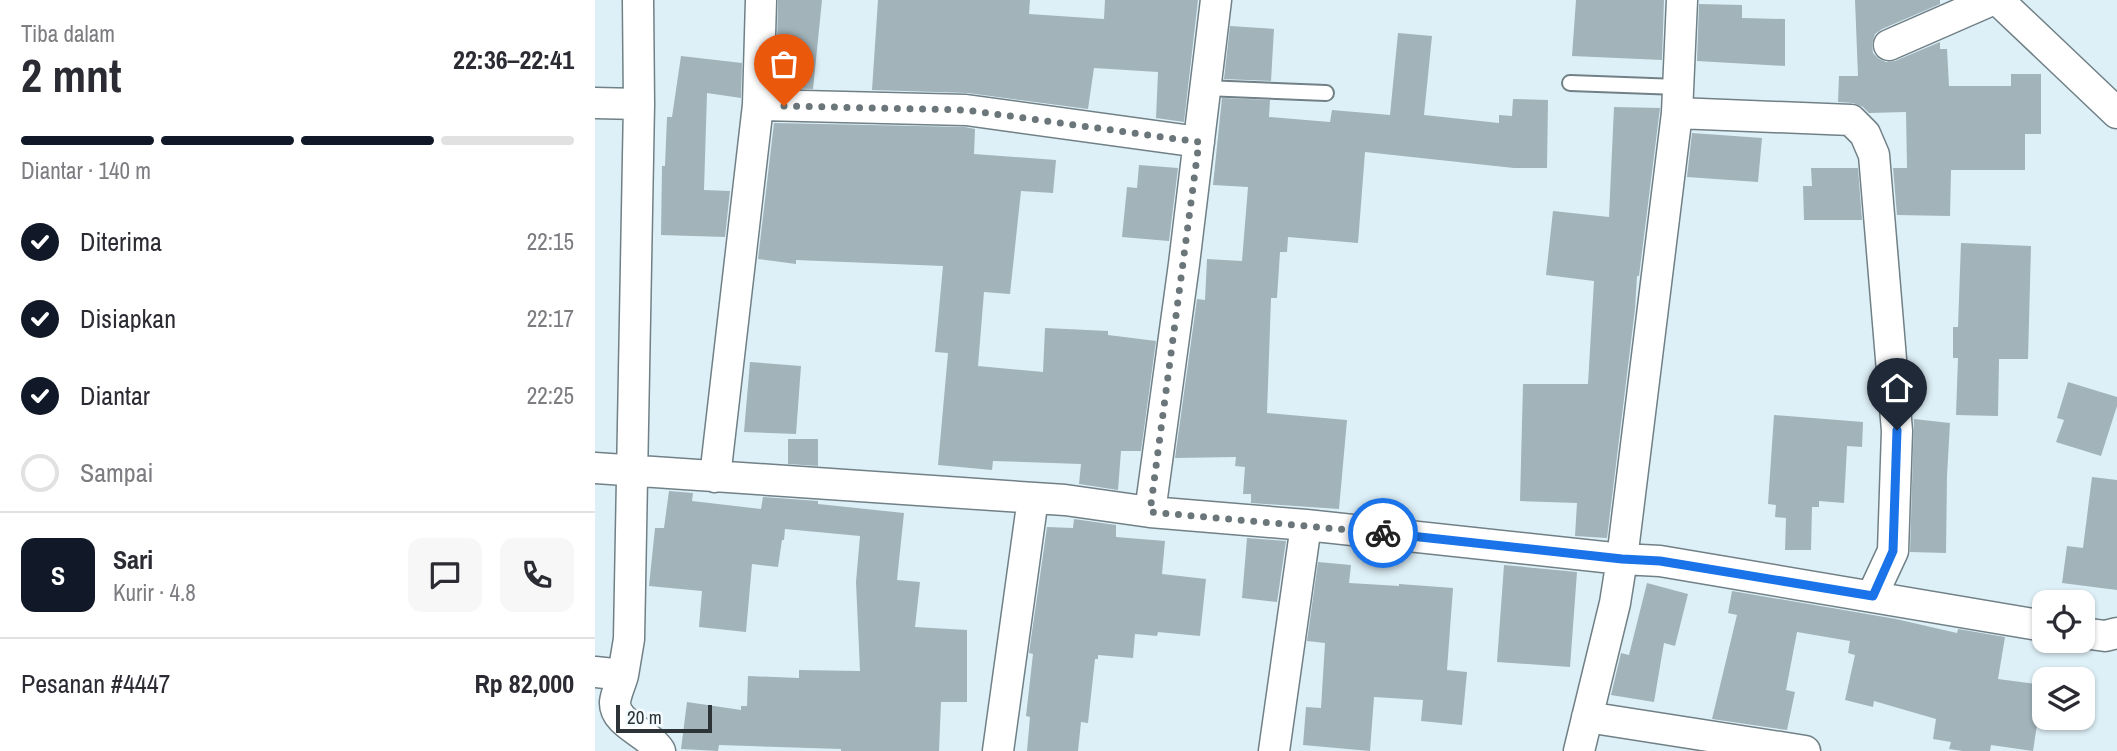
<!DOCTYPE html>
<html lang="id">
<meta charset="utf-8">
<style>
:root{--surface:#fff;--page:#f7f7f7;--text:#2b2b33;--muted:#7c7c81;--line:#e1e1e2;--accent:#111827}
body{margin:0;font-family:"Archivo Narrow",sans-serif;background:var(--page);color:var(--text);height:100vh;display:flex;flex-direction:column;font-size:26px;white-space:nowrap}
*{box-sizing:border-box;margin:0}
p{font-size:23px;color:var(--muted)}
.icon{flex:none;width:38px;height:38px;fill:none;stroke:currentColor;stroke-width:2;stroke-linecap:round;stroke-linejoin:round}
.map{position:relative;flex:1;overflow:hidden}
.sheet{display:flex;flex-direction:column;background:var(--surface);width:595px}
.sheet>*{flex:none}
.buttons{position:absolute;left:1437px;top:590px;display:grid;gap:14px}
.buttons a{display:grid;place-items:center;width:63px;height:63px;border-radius:14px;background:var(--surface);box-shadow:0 2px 5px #0004;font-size:35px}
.scale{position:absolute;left:21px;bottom:18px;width:96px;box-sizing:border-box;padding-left:7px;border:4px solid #2d3437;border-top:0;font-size:19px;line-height:24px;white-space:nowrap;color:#2d3437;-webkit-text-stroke:5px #f4fbfe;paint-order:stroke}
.pin{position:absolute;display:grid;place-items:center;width:60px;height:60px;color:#fff;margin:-72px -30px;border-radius:50% 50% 50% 0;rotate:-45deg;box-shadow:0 0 7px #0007}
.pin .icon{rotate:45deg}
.courier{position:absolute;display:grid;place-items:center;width:70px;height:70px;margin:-35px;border:5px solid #1a73e8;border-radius:50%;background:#fff;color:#222;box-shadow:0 2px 9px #0007}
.summary em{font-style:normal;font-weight:800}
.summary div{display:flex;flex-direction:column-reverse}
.summary{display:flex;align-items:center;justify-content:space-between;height:119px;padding:0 21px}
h1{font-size:46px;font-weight:800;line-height:52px}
.bar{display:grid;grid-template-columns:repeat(4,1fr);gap:10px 7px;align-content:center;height:84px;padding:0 21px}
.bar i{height:9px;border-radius:5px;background:var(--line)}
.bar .on{background:var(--accent)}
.bar p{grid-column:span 4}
.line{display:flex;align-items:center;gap:18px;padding:0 21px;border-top:2px solid var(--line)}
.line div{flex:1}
.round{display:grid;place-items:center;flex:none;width:74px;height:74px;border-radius:14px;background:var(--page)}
ol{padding:0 21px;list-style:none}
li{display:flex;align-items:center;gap:21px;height:77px}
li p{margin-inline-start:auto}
li .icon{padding:7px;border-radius:50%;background:var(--accent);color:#fff;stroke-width:4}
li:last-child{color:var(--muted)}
li i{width:38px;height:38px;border:4px solid var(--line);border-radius:50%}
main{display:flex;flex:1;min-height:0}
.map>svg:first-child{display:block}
.building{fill:#a2b3ba}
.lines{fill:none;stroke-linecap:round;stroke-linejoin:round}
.service-casing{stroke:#708086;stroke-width:18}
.minor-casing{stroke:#708086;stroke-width:33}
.service{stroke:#fff;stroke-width:14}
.minor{stroke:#fff;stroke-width:30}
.done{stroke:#6b767a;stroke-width:7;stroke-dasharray:0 12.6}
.route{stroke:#1a73e8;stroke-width:9}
</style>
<main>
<section class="sheet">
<div class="summary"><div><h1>2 mnt</h1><p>Tiba dalam</p></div><em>22:36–22:41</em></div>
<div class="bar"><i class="on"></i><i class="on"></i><i class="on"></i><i></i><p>Diantar · 140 m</p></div>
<ol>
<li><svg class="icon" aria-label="check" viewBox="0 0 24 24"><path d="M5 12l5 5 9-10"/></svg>Diterima<p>22:15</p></li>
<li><svg class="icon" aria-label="check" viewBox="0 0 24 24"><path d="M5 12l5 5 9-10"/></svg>Disiapkan<p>22:17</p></li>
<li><svg class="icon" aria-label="check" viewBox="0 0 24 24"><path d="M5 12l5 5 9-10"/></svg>Diantar<p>22:25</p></li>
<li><i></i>Sampai</li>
</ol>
<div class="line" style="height:126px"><b class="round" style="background:var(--accent);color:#fff">S</b><div><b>Sari</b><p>Kurir · 4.8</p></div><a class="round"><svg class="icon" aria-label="chat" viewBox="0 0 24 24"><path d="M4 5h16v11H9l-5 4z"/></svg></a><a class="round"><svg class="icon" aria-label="phone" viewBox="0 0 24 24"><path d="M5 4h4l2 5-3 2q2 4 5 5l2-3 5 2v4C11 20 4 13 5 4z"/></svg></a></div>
<div class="line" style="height:91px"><div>Pesanan #4447</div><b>Rp 82,000</b></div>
</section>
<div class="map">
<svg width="1522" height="751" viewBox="0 0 1522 751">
<rect width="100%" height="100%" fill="#def0f7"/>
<!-- building -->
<path class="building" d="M183 0H227L218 89 181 88Z
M283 0H435L434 14 509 19 510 0H603L589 122 561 118 563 72 499 68 493 109 373 93 277 90Z
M981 0H1069L1067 60 977 56Z
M1260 0H1345V4L1287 29 1280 34 1277 44 1278 53 1284 59 1291 62 1300 61 1345 42V49H1352L1354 86H1416V74H1446V134H1430V170H1356L1355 216 1302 215 1298 168H1312L1311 112 1274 113 1268 107 1258 103 1243 102 1244 76H1263Z
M1104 4 1147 5V18L1190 19V66L1102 61Z
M635 26 679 29 676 81 629 79Z
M803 33 837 36 829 115 904 123V115L917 116 918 99 953 100 952 168H919L770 152 763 243 693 237 692 252H685L682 298H676L672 413 752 420 744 509 656 503V494H648L650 467 640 466 641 457 580 458 602 299 610 300 612 259 647 261 653 187 618 185 627 98 675 100 674 117 735 122 737 110 795 115Z
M86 56 147 63 146 98 112 93 109 190 135 191 130 237 66 235 67 166H70L72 117H77Z
M1019 107 1065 108 1044 276H1042L1040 309 1012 538 980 536 982 503 925 501 928 384H993L999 281 951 275 958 211 1014 217Z
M179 123 370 127 380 129 379 154 461 160 458 193 426 191 415 294 389 292 383 366 448 372 450 328 513 331V335L561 341 546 451H526L523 490 484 484 486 464 398 461 397 470 343 465 353 353 340 352 348 266 201 260V264L163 259Z
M1097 133 1167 138 1163 182 1092 177Z
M544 165 583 168 574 241 527 237 532 187 542 188Z
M1216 168H1263L1267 220H1209L1208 186H1217Z
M1366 243 1436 246 1433 359H1404L1403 416 1361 415 1363 358H1358V327H1363Z
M155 362 206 366 201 434 149 432Z
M1473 382 1522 397V406L1506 456 1461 442 1469 420 1462 418Z
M1179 415 1268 422 1267 447 1252 446 1249 503 1224 501V507H1217L1216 550H1190L1191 518 1180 517 1181 505 1173 504Z
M1319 419 1355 423 1352 476 1351 553 1315 552Z
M193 439H223V466L193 464Z
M1497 477 1522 480V590L1467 583 1472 546 1488 548Z
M74 491 98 493 97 501 166 509 168 497 223 501V504L309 513 302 580 325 582 320 627 372 630V702H346L344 751H246V749L124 745 123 751 86 749 92 702 146 710V706H152L153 676 204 678V670L265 671 261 582 265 536 190 529 189 540H187L183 567 157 564 151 632 104 627 107 591 54 586 60 528H69Z
M479 519 521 525V537L570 541 567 574 611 579 605 636 563 632 562 636 540 634 538 658 503 655V659H500L493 723 486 722 483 751H432L435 717 431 716 438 654 434 653 452 527 478 528Z
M652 538 691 541 682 602 647 598Z
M723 562 756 565 754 583 804 586V584L858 588 852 670 872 672 867 725 826 721 828 700 779 697 775 751 708 745 711 707 726 708 730 643 712 641Z
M909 565 982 572 975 667 902 662Z
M1052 583 1093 594 1080 646 1069 643 1059 702 1016 695 1026 653 1034 655Z
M1137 591 1301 619 1362 633 1363 629 1410 637 1403 679 1449 685V727L1442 725 1438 751 1396 745 1395 751H1368L1354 749 1356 742 1338 739 1341 719 1279 701 1278 707 1250 700 1260 655 1253 653 1255 641 1202 632 1191 690 1200 692 1192 730 1117 719 1142 615 1133 613Z"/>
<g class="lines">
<defs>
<path id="service" d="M975 83 1083 87
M610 88 731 93"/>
<path id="minor" d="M1087 0 1082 113 1027 559 1065 561 1449 626
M1403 0 1522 113
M1294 45 1397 0
M0 103 44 104
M163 105 371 110 604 142
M1082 113 1256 120 1270 134 1279 155 1302 431 1298 551 1277 596
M0 468 470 500 555 512 711 525 1027 559 1020 603 984 751
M120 477 163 105 166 0
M555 512 589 264 621 0
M1488 633 1510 636 1522 633
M0 672 28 675 34 639 44 104 43 0
M28 675C26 683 21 693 20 702 19 724 54 733 65 751
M992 717 1210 751
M403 751 438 498
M679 751 711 525"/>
</defs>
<!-- service casing -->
<use href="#service" class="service-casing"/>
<!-- minor casing -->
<use href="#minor" class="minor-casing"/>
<!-- service -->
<use href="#service" class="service"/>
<!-- minor -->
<use href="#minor" class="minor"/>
</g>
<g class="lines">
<!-- done -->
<path class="done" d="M189 106 371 110 604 142 555 512 788 533"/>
<!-- route -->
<path class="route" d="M788 533 1027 559 1065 561 1278 596 1298 551 1302 430"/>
</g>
</svg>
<div class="buttons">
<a><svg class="icon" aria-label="locate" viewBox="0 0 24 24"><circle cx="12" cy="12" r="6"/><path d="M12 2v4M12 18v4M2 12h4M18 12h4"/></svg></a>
<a><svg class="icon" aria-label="layers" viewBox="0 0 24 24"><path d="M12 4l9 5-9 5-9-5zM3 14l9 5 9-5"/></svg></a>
</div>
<div class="scale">20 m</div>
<div class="pin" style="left:189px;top:106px;background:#ea580c"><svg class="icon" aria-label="bag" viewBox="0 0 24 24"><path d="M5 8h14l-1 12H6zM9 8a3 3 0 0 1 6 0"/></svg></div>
<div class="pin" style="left:1302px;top:430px;background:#1f2937"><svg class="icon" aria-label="home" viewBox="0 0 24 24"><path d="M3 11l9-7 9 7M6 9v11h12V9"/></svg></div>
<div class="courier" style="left:788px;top:533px"><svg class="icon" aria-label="bike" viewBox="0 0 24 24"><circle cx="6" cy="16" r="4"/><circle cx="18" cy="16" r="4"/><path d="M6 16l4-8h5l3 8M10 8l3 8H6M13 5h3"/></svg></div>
</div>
</main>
